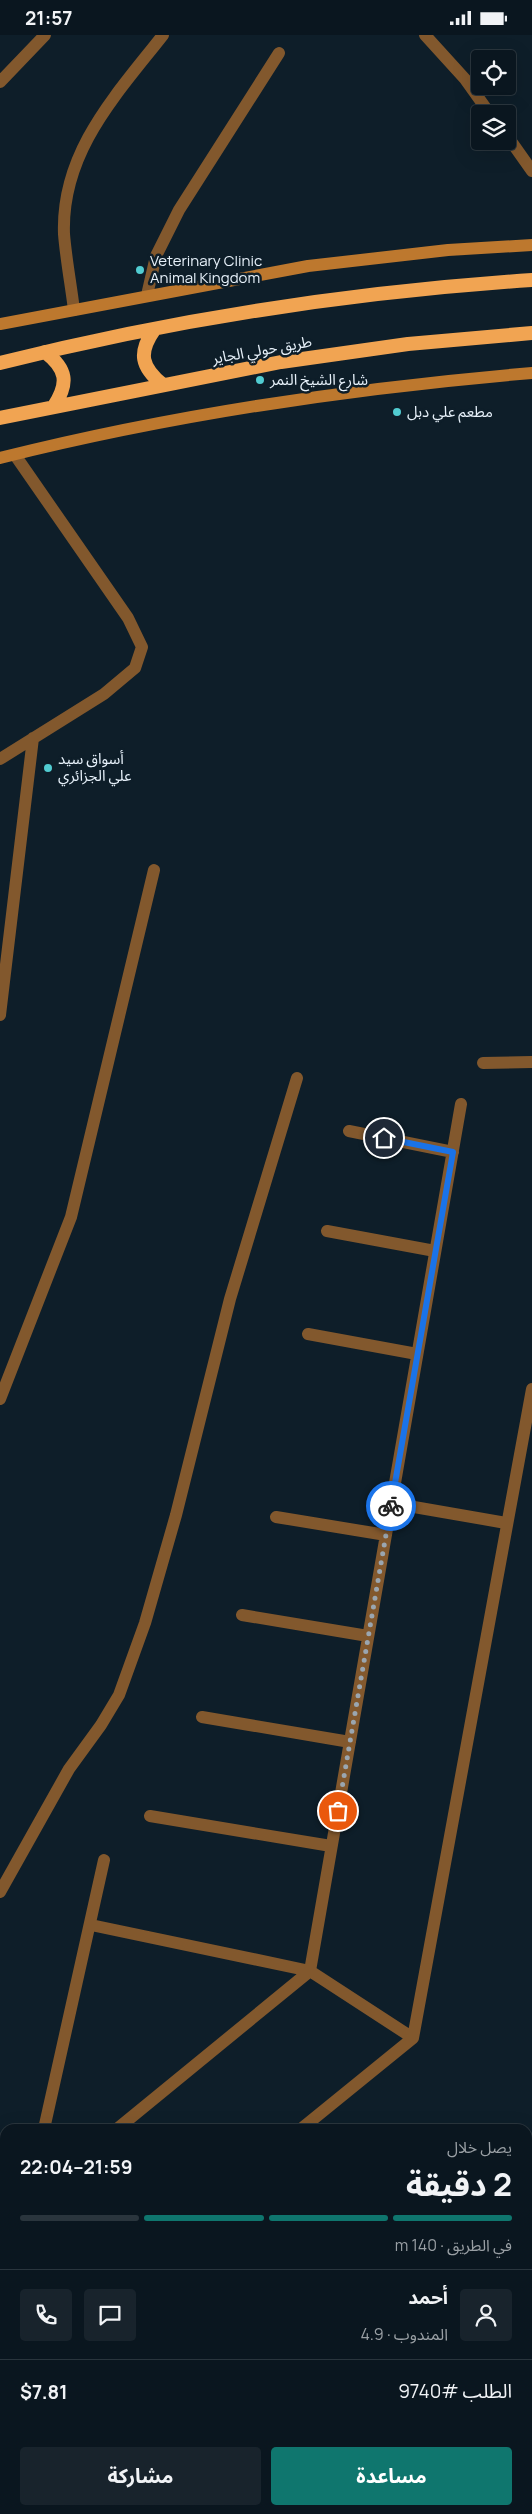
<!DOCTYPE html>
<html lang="ar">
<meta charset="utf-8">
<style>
:root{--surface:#0a161f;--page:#18232c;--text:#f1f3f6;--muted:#999fa4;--line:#2a353d;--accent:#0f766e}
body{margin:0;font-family:Manrope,"Noto Sans Arabic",sans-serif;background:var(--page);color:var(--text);direction:rtl;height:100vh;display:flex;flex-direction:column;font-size:19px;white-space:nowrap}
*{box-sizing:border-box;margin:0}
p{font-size:16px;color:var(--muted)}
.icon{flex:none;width:28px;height:28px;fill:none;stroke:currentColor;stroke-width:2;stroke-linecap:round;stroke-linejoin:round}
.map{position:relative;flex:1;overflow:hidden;direction:ltr}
.side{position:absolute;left:0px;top:2089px;width:532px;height:391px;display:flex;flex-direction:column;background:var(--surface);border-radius:15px 15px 0 0;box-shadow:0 5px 20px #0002,0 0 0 1px var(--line);direction:rtl}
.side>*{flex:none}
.buttons{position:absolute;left:471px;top:15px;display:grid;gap:10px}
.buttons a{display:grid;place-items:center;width:45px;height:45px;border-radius:5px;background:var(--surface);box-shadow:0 5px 20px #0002,0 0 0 1px var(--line);font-size:25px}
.pin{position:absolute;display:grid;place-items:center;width:42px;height:42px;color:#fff;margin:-21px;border:2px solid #fff;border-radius:50%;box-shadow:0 1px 5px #0007}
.courier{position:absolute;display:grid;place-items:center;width:50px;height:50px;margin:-25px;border:4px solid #1a73e8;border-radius:50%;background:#fff;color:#222;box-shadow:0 1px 6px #0007}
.headline em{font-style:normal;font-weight:700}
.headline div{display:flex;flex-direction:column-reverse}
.headline{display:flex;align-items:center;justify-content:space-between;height:85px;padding:0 20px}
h1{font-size:32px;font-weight:700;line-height:38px}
.bar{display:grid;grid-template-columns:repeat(4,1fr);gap:8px 5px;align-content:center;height:60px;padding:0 20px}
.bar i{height:6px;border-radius:4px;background:var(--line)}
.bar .active{background:var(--accent)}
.bar p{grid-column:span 4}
.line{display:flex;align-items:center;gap:12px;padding:0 20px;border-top:1px solid var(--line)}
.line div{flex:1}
.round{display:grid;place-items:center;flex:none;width:52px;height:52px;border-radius:5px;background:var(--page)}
.cta{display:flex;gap:10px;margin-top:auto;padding:10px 20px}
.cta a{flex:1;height:58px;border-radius:5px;background:var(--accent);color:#fff;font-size:20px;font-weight:700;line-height:58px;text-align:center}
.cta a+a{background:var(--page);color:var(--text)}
.status{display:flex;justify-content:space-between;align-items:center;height:35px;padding:0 25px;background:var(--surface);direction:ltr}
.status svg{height:14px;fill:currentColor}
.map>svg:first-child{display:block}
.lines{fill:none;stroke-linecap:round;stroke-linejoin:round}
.minor{stroke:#82582d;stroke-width:12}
.secondary{stroke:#bd782e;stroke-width:12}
.primary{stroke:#eb922a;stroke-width:12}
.trunk{stroke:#f1a452;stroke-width:14}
.done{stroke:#9aa6b0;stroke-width:5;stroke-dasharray:0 9}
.route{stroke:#1a73e8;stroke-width:6}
.poi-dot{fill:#51ccd1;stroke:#0e1e29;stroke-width:2}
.labels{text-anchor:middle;stroke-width:5;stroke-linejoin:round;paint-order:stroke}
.poi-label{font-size:15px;fill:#e6f0f9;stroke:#0e1e29;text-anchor:start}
.street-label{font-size:15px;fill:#e6f0f9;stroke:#0e1e29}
</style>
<div class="status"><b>21:57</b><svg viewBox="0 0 49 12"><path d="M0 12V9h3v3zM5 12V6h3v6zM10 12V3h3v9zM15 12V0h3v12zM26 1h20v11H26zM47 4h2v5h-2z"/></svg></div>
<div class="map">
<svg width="532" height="2479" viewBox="0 0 532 2479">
<rect width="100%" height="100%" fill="#0e1e29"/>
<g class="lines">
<!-- minor -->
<path class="minor" d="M425 0 465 44 490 79
M0 47 45 0
M508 102 532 136
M147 260 156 221 179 175 279 18
M74 275C71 250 66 224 64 199 61 117 116 60 163 0
M0 724 104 659 135 633 142 612 128 583 15 420
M0 980 33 703
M483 1028 532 1027
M349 1096 453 1117
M327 1196 435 1216
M308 1299 417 1319
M0 1364 71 1182 154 835
M391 1468 506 1488
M276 1482 386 1500
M242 1580 368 1601
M202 1682 350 1707
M150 1781 331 1811
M0 1857 69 1734 101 1690 119 1660 145 1588 176 1480 230 1264 297 1043
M91 1890 310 1936 413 2003
M44 2094 104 1825
M117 2094 310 1936 461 1069
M301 2094 413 2003 532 1354
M0 2291 5 2268
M0 2447 5 2440"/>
<!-- secondary -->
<path class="secondary" d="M0 289 308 231 448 215 532 210
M0 423C175 379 353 353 532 338"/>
<!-- primary -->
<path class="primary" d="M0 2330 5 2331
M0 2374 5 2375
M528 2447 532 2448
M439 2475 461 2479"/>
<!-- trunk -->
<path class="trunk" d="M154 295C138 318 141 332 163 350
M45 317C67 334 69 348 54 371
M0 328C174 284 353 257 532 245
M0 383 281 327 408 309 532 298"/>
</g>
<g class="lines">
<!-- done -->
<path class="done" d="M338 1776 391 1471"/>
<!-- route -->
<path class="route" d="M384 1103 453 1117 391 1471"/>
</g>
<!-- markers -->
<g class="poi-dot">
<circle cx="140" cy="235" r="5"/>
<circle cx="260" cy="345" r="5"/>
<circle cx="397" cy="377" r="5"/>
<circle cx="48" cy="733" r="5"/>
</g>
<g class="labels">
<!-- poi labels -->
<g class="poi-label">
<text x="150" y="231">Veterinary Clinic<tspan x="150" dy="17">Animal Kingdom</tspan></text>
<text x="270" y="350">شارع الشيخ النمر</text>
<text x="407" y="382">مطعم علي دبل</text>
<text x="58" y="729">أسواق سيد<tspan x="58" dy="17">علي الجزائري</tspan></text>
</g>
<!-- street labels -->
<g class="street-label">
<text transform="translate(262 315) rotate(-10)" y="5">طريق حولي الجاير</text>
</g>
</g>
</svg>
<div class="buttons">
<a><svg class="icon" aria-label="locate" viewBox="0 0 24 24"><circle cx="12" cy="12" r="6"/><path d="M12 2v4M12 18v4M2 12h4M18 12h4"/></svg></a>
<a><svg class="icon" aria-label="layers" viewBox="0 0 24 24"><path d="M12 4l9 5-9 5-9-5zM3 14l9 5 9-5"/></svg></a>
</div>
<div class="pin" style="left:338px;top:1776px;background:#ea580c"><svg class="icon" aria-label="bag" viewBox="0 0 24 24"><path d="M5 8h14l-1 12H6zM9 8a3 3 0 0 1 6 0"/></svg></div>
<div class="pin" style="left:384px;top:1103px;background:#1f2937"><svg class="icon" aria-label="home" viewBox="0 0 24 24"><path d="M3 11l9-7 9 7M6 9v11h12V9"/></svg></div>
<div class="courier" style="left:391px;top:1471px"><svg class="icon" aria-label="bike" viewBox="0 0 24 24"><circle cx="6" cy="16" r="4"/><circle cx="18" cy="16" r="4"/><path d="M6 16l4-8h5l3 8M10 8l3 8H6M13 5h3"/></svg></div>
<section class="side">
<div class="headline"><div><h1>2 دقيقة</h1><p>يصل خلال</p></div><em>21:59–22:04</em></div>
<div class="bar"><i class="active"></i><i class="active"></i><i class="active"></i><i></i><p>في الطريق · 140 m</p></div>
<div class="line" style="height:90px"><a class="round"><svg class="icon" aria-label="person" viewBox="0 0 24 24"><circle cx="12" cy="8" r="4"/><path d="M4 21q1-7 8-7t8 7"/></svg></a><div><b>أحمد</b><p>المندوب · 4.9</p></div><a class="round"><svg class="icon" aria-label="chat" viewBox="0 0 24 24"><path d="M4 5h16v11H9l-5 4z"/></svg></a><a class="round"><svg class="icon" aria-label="phone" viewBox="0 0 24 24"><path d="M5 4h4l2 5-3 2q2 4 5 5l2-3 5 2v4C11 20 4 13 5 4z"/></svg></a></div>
<div class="line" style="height:65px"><div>الطلب #9740</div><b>$7.81</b></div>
<div class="cta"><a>مساعدة</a><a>مشاركة</a></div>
</section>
</div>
